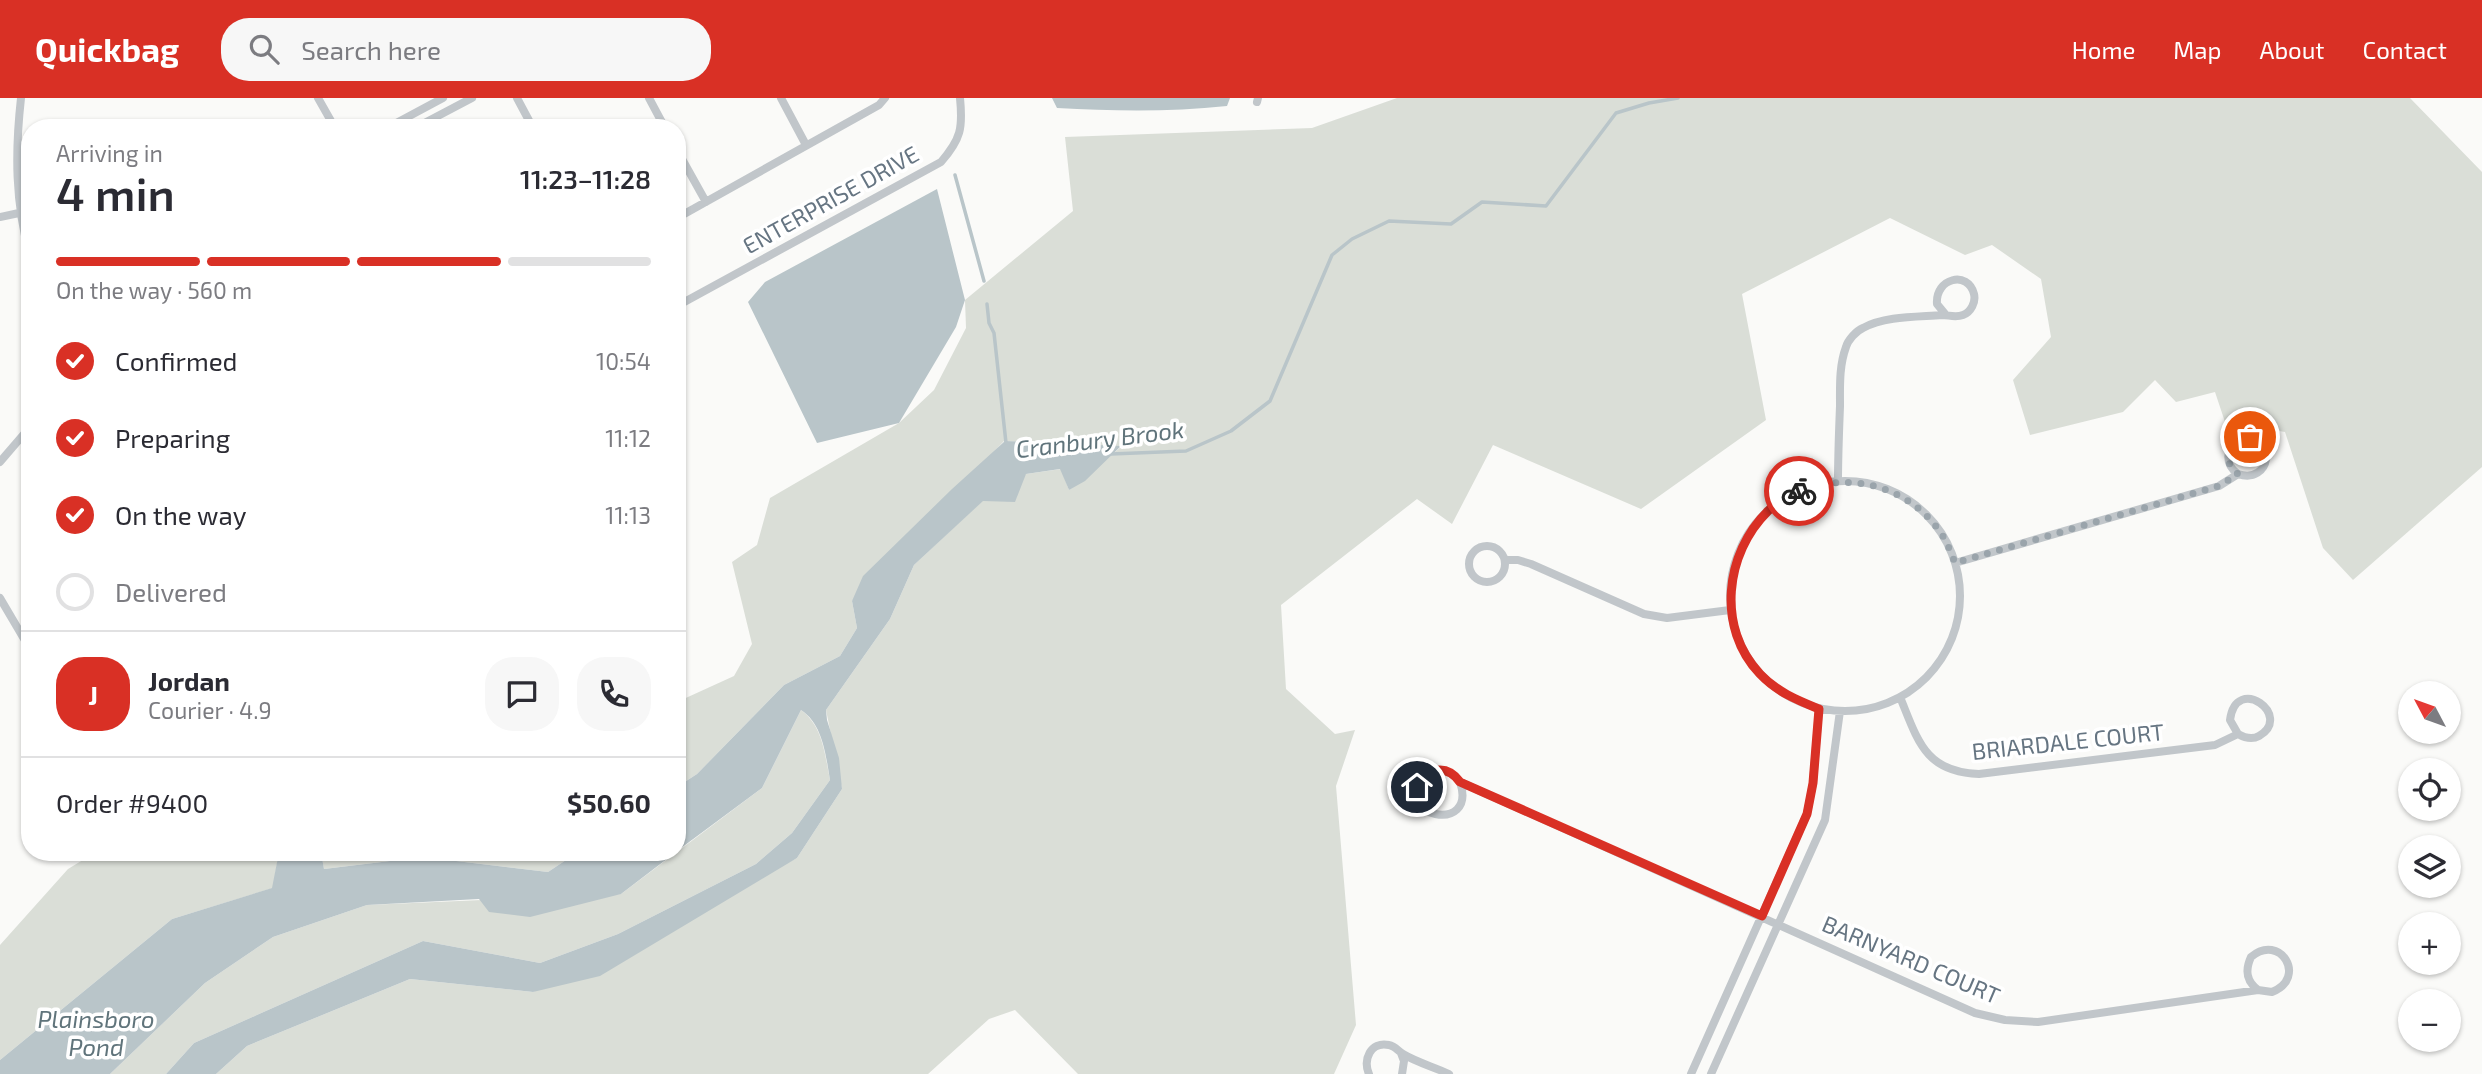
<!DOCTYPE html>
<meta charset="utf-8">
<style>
:root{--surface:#fff;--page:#f7f7f7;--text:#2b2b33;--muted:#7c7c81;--line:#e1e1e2;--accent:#d93025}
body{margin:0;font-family:"Exo 2",sans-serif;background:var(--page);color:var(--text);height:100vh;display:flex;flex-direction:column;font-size:26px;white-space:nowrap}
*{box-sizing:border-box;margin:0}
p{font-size:23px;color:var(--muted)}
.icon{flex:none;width:38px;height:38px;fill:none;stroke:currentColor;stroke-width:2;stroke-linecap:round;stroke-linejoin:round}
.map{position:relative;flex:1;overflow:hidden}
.sheet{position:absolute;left:21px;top:21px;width:665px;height:742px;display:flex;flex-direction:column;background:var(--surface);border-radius:28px;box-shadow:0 2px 5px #0004}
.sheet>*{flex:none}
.needle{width:46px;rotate:311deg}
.fabs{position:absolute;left:2398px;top:583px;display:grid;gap:14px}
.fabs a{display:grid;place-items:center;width:63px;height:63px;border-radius:50%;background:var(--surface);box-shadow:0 2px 5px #0004;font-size:35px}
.pin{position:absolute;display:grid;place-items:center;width:60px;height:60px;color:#fff;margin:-30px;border:4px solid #fff;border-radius:50%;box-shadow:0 2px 7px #0007}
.courier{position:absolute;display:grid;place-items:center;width:70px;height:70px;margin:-35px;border:5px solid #d93025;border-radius:50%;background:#fff;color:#222;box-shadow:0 2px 9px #0007}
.headline em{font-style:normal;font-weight:600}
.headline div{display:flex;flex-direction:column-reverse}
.headline{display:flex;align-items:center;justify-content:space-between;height:119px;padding:0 35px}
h1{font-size:46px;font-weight:600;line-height:52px}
.bar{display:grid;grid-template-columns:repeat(4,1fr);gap:10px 7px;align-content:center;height:84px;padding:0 35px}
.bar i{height:9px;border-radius:5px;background:var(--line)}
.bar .active{background:var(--accent)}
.bar p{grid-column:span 4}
.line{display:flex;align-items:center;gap:18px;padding:0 35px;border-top:2px solid var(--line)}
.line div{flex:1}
.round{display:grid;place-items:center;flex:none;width:74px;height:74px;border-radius:28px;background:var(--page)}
ol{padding:0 35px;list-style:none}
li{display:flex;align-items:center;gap:21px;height:77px}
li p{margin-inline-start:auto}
li .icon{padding:7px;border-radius:50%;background:var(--accent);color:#fff;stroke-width:4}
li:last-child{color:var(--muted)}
li i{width:38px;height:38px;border:4px solid var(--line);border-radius:50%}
header{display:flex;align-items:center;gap:42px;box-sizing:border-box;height:98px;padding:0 35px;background:var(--accent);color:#fff}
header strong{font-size:33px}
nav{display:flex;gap:38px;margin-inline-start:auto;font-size:24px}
.search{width:490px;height:63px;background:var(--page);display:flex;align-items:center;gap:18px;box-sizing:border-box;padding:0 24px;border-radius:28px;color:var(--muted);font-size:26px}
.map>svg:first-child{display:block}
.green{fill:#daded7}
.water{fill:#b9c5c9}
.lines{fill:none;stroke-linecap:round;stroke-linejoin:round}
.stream{stroke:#b9c5c9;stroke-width:3.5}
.minor{stroke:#c1c6ca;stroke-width:8}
.done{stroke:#9aa4ab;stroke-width:7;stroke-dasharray:0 12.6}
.route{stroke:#d93025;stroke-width:9}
.labels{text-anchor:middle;stroke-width:7;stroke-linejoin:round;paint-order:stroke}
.street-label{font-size:23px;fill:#667582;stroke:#fff}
.water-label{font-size:24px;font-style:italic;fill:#60747b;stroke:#fff}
</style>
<header>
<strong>Quickbag</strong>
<div class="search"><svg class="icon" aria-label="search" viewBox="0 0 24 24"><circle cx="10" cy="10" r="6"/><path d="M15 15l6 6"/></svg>Search here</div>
<nav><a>Home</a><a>Map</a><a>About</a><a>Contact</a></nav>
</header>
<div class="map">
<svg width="2482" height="976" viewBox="0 0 2482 976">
<rect width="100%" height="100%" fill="#fafaf8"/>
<!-- green -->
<path class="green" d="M1397 0H2410L2482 74V369L2353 482 2323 450 2285 334 2225 324 2215 294 2176 304 2155 282 2123 314 2030 337 2013 282 2051 239 2041 181 1992 147 1965 157 1890 120 1742 196 1766 322 1641 411 1493 347 1452 426 1417 401 1281 507 1286 591 1335 636 1355 632 1336 688 1356 927 1334 976H1078L1015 912 989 921 928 976H216L247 948 410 881 533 894 797 760 842 691 826 612 890 521 914 467 983 402 1026 376 1061 371 1069 392 1121 349 1004 343 852 503 857 530 840 558 784 587 697 676 677 689V604L734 578 752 546 732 464 757 447 770 400 899 325 934 292 966 230 965 202 1073 113 1065 39 1312 30Z
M801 612C823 628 825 657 830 682L792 735 756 766 618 836 540 865 423 843 194 945 166 976H110L205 885 273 839 367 807 621 796 762 690Z
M96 754H279L273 790 172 821 0 962V847L68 771Z
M321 754H578L548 774 423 759 324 771Z"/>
<!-- water -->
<path class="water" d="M1052 0H1230L1227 8C1170 14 1114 13 1057 10Z
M937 91 965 202 956 229 899 325 817 345 748 204 765 184Z
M1005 343 1121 348 1085 383 1069 392 1060 371 1026 376 1015 404 983 403 914 467 890 521 826 612 827 622 839 660 842 691 797 760 600 878 533 894 410 881 247 948 216 976H166L194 945 423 843 540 865 618 836 756 766 792 735 830 682C826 658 823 626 801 612L762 690 677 753V689L697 676 784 587 840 558 857 530 852 503 863 478 952 391Z
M279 754H321L324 771 423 759 548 774 578 754H676L621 796 530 819 489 814 479 801 367 807 273 839 205 885 110 976H0V962L172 821 272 790Z"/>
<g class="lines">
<!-- stream -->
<path class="stream" d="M955 77 984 183
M987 206 989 225 994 235 1006 345
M1111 356 1186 353 1231 333 1270 303 1332 157 1352 141 1389 123 1451 126 1482 104 1546 108 1616 15 1649 5 1678 0"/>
<!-- minor -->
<path class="minor" d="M21 0C15 54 15 105 30 158
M318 0 335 30
M517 0 533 30
M649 0 665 30
M781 0 806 47
M1257 4 1258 0
M387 30 443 0
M415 30 472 0
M677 52 706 104
M0 119 19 115 30 109
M677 120 879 7 885 0
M677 208 941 64C961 41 963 30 960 0
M0 364 30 329
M1838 383C1838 358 1839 333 1840 308 1840 288 1839 268 1846 249 1848 242 1856 233 1863 230 1885 218 1917 219 1942 217 1949 217 1955 220 1963 217 1971 214 1976 204 1974 196 1968 172 1935 180 1937 206L1946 217
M1730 498a115 115 0 1 1 230 0a115 115 0 1 1-230 0Z
M1469 466a18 18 0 1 1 36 0a18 18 0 1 1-36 0Z
M1505 462H1518L1531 466 1644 516 1667 520 1730 512
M1955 465 2219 388 2238 376C2271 387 2278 338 2243 339L2231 347C2226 359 2227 368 2238 376
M0 500 30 551
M1900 599C1918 643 1925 674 1979 676L2215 647 2238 636C2245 640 2252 642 2259 638 2294 618 2236 575 2230 622L2238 636
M1460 684C1478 738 1389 717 1422 679 1434 666 1451 672 1460 684L1975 915 2005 922 2038 924 2258 892 2272 894C2308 880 2280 834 2251 859 2245 872 2246 883 2258 892
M1401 955 1404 963 1402 976
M1369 976C1363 962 1370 943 1389 947 1395 948 1398 953 1403 956 1416 964 1434 969 1449 976
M1691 976 1807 716 1813 685 1819 611
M1711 976 1825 722 1840 613"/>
</g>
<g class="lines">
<!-- done -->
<path class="done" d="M1799 393C1852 373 1908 388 1941 435 1947 444 1951 455 1955 465L2219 388 2238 376C2227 368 2226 358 2231 347L2243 339H2250"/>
<!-- route -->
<path class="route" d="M1417 689C1426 669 1447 666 1460 684L1762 818 1807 716 1813 685 1819 611C1797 602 1777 594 1760 576 1716 530 1725 455 1768 413 1776 404 1789 399 1799 393"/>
</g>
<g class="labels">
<!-- street labels -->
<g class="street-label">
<text transform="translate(831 102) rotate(-29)" y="8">ENTERPRISE DRIVE</text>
<text transform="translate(2068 644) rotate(-6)" y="8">BRIARDALE COURT</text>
<text transform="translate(1911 862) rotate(23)" y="8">BARNYARD COURT</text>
</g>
<!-- water labels -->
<g class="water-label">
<text transform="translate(1100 342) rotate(-7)" y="8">Cranbury Brook</text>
<text x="96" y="930">Plainsboro<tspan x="96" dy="28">Pond</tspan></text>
</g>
</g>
</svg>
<div class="fabs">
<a><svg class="needle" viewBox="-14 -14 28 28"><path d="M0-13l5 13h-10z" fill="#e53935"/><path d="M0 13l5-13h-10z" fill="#7c7c81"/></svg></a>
<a><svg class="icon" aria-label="locate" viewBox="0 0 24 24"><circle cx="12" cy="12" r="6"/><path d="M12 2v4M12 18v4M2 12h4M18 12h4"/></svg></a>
<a><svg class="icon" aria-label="layers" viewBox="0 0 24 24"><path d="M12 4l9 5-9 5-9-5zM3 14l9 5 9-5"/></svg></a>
<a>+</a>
<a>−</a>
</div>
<div class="pin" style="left:2250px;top:339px;background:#ea580c"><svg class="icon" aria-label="bag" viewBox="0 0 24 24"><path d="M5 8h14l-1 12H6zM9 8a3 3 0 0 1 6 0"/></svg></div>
<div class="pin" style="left:1417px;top:689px;background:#1f2937"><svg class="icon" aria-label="home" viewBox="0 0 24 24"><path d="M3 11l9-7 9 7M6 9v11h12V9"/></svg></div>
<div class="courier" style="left:1799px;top:393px"><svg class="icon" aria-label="bike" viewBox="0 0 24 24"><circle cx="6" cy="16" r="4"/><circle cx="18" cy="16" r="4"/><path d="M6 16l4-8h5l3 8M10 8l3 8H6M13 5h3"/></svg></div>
<section class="sheet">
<div class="headline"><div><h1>4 min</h1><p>Arriving in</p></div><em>11:23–11:28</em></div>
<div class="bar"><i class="active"></i><i class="active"></i><i class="active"></i><i></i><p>On the way · 560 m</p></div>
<ol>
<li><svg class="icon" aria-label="check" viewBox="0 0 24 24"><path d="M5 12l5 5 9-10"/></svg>Confirmed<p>10:54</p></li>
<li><svg class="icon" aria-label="check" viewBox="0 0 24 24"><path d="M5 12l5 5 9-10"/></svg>Preparing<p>11:12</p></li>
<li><svg class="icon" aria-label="check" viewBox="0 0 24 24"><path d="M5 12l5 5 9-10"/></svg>On the way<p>11:13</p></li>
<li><i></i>Delivered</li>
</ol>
<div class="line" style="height:126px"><b class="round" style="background:var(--accent);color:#fff">J</b><div><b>Jordan</b><p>Courier · 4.9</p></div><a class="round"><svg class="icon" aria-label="chat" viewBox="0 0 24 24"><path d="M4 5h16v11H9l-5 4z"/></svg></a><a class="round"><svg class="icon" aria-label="phone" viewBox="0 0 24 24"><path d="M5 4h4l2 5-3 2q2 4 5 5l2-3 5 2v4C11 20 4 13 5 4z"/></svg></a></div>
<div class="line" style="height:91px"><div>Order #9400</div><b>$50.60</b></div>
</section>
</div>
